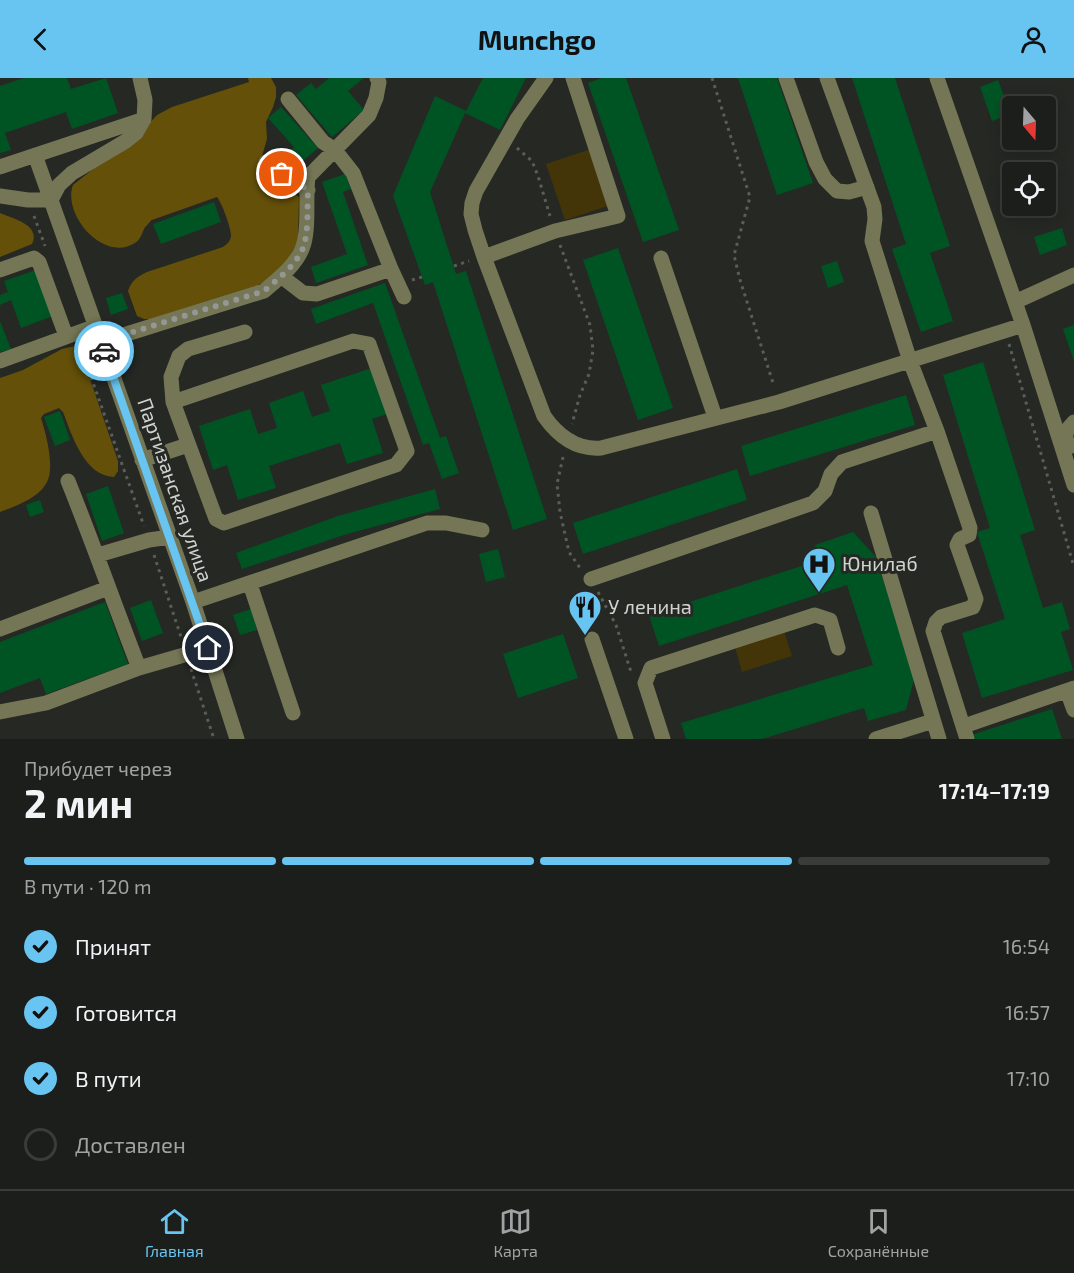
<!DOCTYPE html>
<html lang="ru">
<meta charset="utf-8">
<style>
:root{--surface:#1c1e1b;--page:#292b28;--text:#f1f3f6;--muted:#a0a2a3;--line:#3a3c3a;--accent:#68c4f0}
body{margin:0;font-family:"Exo 2",sans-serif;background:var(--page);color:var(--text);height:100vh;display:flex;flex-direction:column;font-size:22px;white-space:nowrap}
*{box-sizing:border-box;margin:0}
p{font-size:20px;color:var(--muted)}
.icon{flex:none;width:33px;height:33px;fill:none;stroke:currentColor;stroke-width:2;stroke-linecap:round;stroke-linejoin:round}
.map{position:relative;height:661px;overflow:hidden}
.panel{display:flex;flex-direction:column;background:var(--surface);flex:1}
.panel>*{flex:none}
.needle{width:39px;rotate:161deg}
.tools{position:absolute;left:1002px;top:18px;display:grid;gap:12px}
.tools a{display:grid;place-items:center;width:54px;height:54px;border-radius:6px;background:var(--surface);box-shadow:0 3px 15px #0003,0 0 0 2px var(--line);font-size:30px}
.pin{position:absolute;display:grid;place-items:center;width:51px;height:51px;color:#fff;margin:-26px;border:3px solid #fff;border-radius:50%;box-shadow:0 2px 6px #0007}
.courier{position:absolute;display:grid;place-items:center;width:60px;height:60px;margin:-30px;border:4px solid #68c4f0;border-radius:50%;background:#fff;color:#222;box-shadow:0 2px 8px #0007}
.headline em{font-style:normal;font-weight:700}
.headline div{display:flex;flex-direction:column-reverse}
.headline{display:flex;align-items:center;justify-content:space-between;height:102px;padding:0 24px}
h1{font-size:39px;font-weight:700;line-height:45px}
.bar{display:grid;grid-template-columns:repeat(4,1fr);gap:9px 6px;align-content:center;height:72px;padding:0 24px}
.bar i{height:8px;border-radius:4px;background:var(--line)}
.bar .on{background:var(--accent)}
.bar p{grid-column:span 4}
ol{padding:0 24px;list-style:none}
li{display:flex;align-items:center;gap:18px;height:66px}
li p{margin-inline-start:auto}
li .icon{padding:6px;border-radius:50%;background:var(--accent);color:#111;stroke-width:4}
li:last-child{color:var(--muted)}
li i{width:33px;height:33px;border:3px solid var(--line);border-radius:50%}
header{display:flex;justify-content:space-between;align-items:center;height:78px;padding:0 24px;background:var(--accent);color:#111;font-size:27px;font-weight:700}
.tabs{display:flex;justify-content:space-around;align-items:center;height:84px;border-top:2px solid var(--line);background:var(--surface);font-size:16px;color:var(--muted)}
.tabs a{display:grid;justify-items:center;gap:3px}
.tabs .on{color:var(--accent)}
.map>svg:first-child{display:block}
.green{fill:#443508}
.forest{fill:#645009}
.building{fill:#005424}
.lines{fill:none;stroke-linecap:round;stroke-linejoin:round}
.path{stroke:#5b5d59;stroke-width:3;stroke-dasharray:3 4.5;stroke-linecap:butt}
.minor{stroke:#747655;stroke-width:15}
.done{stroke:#959794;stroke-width:6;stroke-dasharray:0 10.8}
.route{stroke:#68c4f0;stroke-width:8}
.labels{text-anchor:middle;stroke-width:6;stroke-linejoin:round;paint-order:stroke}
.street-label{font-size:20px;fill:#d1d3d0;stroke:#262824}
.poi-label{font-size:20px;fill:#d1d3d0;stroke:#262824;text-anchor:start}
</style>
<header><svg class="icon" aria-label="back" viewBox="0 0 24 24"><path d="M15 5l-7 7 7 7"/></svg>Munchgo<svg class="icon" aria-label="person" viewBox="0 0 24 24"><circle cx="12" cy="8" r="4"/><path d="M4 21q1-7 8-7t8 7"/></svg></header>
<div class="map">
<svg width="1074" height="661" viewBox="0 0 1074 661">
<rect width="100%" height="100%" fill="#262824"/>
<!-- green -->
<path class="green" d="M591 71 611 127 565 142 546 86Z
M784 553 792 578 742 594 735 569Z"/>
<!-- forest -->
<path class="forest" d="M248 0H271L276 9V19L273 29 266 44 267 61 262 78V90L267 96 299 119 298 163 286 185 271 199 254 210 154 241H144L137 238 128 213C132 202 137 199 147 194L223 169C227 166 231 163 231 157 231 150 222 125 217 119L152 142C151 142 146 149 145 149 142 155 141 161 135 165 103 185 62 136 73 107L146 49 157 37 172 29 249 4Z
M0 135C14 141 41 147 32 166L0 179Z
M75 268 80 272 118 383V393L114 399C84 398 72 357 63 334L59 330 44 336 41 340C46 356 55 389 47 404 39 420 16 428 0 434V300L23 292 62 271Z"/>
<!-- building -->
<path class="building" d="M24 0H67L71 11 106 0 118 35 72 51 66 34 5 55 11 72 0 75V8Z
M329 0H364L348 13 364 32 332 59 296 17 311 5 316 11Z
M483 0H526L500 52 465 35 430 114 456 196 466 193 547 441 513 452 433 204 425 207 393 118 435 18 466 33Z
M602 0H626L679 152 643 164 588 5Z
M738 0H777L813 105 777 117Z
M852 0H895L950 168 930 175 953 243 921 254 892 171 906 166Z
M998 2 1011 36 992 43 980 9Z
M281 29 318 70 297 88 286 77 294 69 268 40Z
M1034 88 1037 94H1017Z
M345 96 351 111 343 114 368 187 316 205 311 189 347 176 322 104Z
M214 124 221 144 161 166 153 146Z
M1062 150 1067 167 1040 177 1034 159Z
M618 170 673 330 638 342 583 182Z
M837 183 844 204 828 210 821 188Z
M36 192 53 238 21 250 11 222 0 227V217L8 214 4 203Z
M385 205 440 360 446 358 459 395 442 401 429 365 423 367 373 225 316 246 311 231Z
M122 215 128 231 111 237 106 220Z
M0 243 11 271 0 274Z
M1074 247V283L1063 251Z
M983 284 1035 452 1020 457 1043 530 1062 524 1070 551 1061 554 1073 592 982 620 962 555 1005 541 977 454 990 450 943 297Z
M372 290 387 336 372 341 383 375 347 386 340 365 269 388 276 410 238 422 227 387 213 392 199 348 250 331 258 356 277 350 269 325 303 313 312 339 330 333 321 307Z
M906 317 915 347 750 398 741 368Z
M60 333 70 362 55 368 44 339Z
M737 391 747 422 583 476 573 445Z
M108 408 124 455 102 463 86 416Z
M435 411 440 431 347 456 242 491 236 475 338 438Z
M40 422 44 434 30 439 26 427Z
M853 454 875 478 915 597 906 632 868 643 864 630 762 661H686L681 645 873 587 847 507 659 568 649 537 820 482 815 467Z
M498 471 505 499 486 504 479 476Z
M151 522 163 555 142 563 130 530Z
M105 524 128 586 46 616 40 600 0 615V564Z
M251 531 257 552 240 557 233 537Z
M563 556 578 600 518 620 503 576Z
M1052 631 1062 661H972L971 657Z"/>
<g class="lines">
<!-- path -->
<path class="path" d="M712 0 750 119 734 177 740 202 774 308
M517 70 532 83 538 98 550 138
M34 138 45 168
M560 167 590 247 593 272 589 296 580 317 572 346
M454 188 469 183
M412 202 422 199
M1009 266 1074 489
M81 271 144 448
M563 379 557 406 560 434 569 474 580 490
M154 477 182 562
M598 514 616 547 631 594
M191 591 214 661"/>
<!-- minor -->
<path class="minor" d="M546 0 517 41 476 113 472 125 471 136 475 152 484 179 544 338C558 358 576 372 601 370L779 324 1023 247
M786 0 816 84 825 101 837 113 849 114 867 109
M827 0 874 129 875 141 872 163 910 283 937 353 970 450 969 457 960 461 957 467 976 521 973 529 941 539 936 544 933 553 967 661
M937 0 1023 247 1074 407
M288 21 323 64 335 72 353 95 391 191 404 219
M35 77 193 524 237 661
M266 84 282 96 308 112
M0 89 144 41 145 22 140 0
M0 118 28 122H51L59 107 72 95 126 63 136 55 144 41
M484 179 555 153 618 138 573 0
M661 180 715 339
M0 192 34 180 39 184 66 258
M281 198 303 215 317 216 391 191
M1015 224 1074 197
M353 263 369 266 407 373 396 387 224 445 216 441 173 324Z
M101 264 264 213C278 201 295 188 302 171 310 152 305 120 308 99L369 37 376 20 379 4 377 0
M0 283 96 248
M173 324 171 299 179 278 188 271 245 254
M1074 344 1067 352 1063 371 1074 367
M142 382 188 367
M68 403C93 465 115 528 139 590
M871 435 939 661
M98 477 149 462 170 459
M591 501 813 425 825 413 831 396 842 384 937 353
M250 506 293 635
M193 524 427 445H446L482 452
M0 551 108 510
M592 561 626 661
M1067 613 1074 632
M0 634 46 625 139 590 208 570
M964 648 1074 610
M663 661 645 605 651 590 815 537 830 542 838 570
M876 661 933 643"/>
</g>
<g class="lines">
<!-- done -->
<path class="done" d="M104 273 101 264 264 213C278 201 296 187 303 170 309 154 307 129 308 112L282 96"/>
<!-- route -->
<path class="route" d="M104 273 208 570"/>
</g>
<!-- icons -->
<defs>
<symbol id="hospital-pin" viewBox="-11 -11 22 30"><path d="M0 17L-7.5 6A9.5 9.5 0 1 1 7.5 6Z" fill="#68c4f0" stroke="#262824"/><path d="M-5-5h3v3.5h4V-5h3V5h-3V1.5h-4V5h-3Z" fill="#111"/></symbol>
<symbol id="restaurant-pin" viewBox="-11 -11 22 30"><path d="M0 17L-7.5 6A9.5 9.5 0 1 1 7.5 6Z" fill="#68c4f0" stroke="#262824"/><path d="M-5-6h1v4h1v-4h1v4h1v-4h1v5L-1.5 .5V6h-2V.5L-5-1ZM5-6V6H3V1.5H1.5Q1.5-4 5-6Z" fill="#111"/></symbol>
</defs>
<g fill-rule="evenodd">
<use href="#hospital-pin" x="800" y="467" width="38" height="52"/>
<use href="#restaurant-pin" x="566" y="510" width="38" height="52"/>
</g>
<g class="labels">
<!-- street labels -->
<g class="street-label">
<text transform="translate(175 412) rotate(71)" y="7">Партизанская улица</text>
</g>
<!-- poi labels -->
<g class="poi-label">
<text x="842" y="493">Юнилаб</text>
<text x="608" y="536">У ленина</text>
</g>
</g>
</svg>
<div class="tools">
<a><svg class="needle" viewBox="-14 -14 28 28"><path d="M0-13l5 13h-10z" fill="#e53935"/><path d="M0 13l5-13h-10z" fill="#a0a2a3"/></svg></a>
<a><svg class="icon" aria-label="locate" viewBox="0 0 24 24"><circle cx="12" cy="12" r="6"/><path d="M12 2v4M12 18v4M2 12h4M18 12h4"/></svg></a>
</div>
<div class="pin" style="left:282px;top:96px;background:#ea580c"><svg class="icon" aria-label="bag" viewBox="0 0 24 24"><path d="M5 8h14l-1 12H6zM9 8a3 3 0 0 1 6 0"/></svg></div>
<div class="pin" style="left:208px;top:570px;background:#1f2937"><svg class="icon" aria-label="home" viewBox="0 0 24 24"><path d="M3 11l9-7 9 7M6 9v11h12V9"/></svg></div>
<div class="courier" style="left:104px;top:273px"><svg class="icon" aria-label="car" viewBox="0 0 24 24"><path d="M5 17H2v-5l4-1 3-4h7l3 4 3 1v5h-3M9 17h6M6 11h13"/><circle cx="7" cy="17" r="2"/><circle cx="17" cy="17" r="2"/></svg></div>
</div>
<section class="panel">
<div class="headline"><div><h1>2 мин</h1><p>Прибудет через</p></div><em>17:14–17:19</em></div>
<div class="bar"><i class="on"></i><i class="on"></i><i class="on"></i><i></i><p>В пути · 120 m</p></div>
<ol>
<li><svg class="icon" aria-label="check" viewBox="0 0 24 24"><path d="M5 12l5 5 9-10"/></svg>Принят<p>16:54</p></li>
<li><svg class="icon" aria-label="check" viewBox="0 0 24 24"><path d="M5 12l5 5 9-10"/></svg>Готовится<p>16:57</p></li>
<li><svg class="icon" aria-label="check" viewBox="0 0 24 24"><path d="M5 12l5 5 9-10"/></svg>В пути<p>17:10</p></li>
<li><i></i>Доставлен</li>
</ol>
</section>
<nav class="tabs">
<a class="on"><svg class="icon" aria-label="home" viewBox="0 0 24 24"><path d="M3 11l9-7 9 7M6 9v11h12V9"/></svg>Главная</a>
<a><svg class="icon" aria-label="map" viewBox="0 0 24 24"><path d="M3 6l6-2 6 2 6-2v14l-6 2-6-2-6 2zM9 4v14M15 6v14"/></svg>Карта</a>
<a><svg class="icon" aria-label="saved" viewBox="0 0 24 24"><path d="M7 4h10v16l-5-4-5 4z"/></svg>Сохранённые</a>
</nav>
